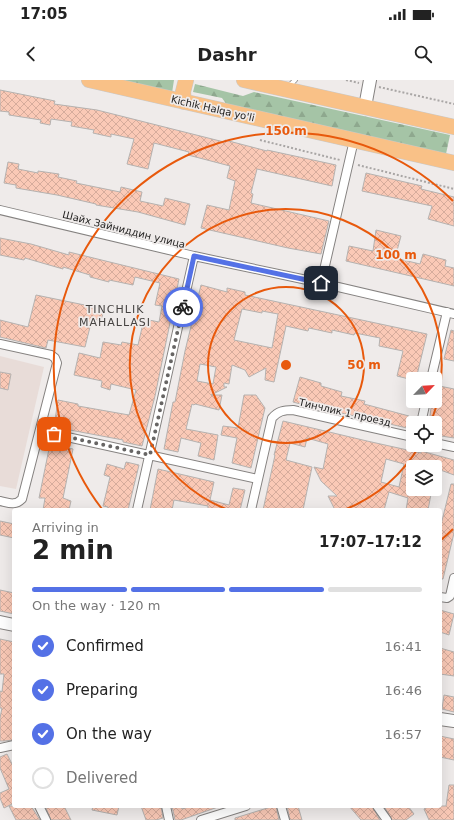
<!DOCTYPE html>
<meta charset="utf-8">
<style>
:root{--surface:#fff;--page:#f2f2f2;--text:#222;--muted:#767676;--line:#e0e0e0;--accent:#5471e6}
body{margin:0;font-family:"DejaVu Sans",sans-serif;background:var(--page);color:var(--text);height:100vh;display:flex;flex-direction:column;font-size:15px;white-space:nowrap}
*{box-sizing:border-box;margin:0}
p{font-size:13px;color:var(--muted)}
.icon{flex:none;width:22px;height:22px;fill:none;stroke:currentColor;stroke-width:2;stroke-linecap:round;stroke-linejoin:round}
.map{position:relative;flex:1;overflow:hidden}
.panel{position:absolute;left:12px;top:428px;width:430px;height:300px;display:flex;flex-direction:column;background:var(--surface);border-radius:4px;box-shadow:0 4px 16px #0002}
.panel>*{flex:none}
.needle{width:26px;rotate:65deg}
.buttons{position:absolute;left:406px;top:292px;display:grid;gap:8px}
.buttons a{display:grid;place-items:center;width:36px;height:36px;border-radius:4px;background:var(--surface);box-shadow:0 4px 16px #0002;font-size:20px}
.pin{position:absolute;display:grid;place-items:center;width:34px;height:34px;color:#fff;margin:-17px;border-radius:8px;box-shadow:0 2px 6px #0006}
.courier{position:absolute;display:grid;place-items:center;width:40px;height:40px;margin:-20px;border:3px solid #5471e6;border-radius:50%;background:#fff;color:#222;box-shadow:0 1px 5px #0007}
.headline em{font-style:normal;font-weight:700}
.headline div{display:flex;flex-direction:column-reverse}
.headline{display:flex;align-items:center;justify-content:space-between;height:68px;padding:0 20px}
h1{font-size:26px;font-weight:700;line-height:30px}
.bar{display:grid;grid-template-columns:repeat(4,1fr);gap:6px 4px;align-content:center;height:48px;padding:0 20px}
.bar i{height:5px;border-radius:3px;background:var(--line)}
.bar .current{background:var(--accent)}
.bar p{grid-column:span 4}
ol{padding:0 20px;list-style:none}
li{display:flex;align-items:center;gap:12px;height:44px}
li p{margin-inline-start:auto}
li .icon{padding:4px;border-radius:50%;background:var(--accent);color:#fff;stroke-width:4}
li:last-child{color:var(--muted)}
li i{width:22px;height:22px;border:2px solid var(--line);border-radius:50%}
.status{display:flex;justify-content:space-between;align-items:center;height:28px;padding:0 20px;background:var(--surface);direction:ltr}
.status svg{height:11px;fill:currentColor}
header{display:flex;justify-content:space-between;align-items:center;height:52px;padding:0 20px;background:var(--surface);font-size:18px;font-weight:700}
.map>svg:first-child{display:block}
.built{fill:#e8dcd8}
.forest{fill:url(#forest-firs)}
.building{fill:url(#building-cross-hatch);stroke:#b5b2b0;fill-rule:evenodd}
.lines{fill:none;stroke-linecap:round;stroke-linejoin:round}
.lane-casing{stroke:#858280;stroke-width:5.5}
.street-casing{stroke:#858280;stroke-width:10}
.secondary-casing{stroke:#858280;stroke-width:14}
.highway-casing{stroke:#c9c9c9;stroke-width:16}
.path{stroke:#a9a6a5;stroke-width:2;stroke-dasharray:2 2;stroke-linecap:butt}
.lane{stroke:#fff;stroke-width:4}
.street{stroke:#fff;stroke-width:8}
.secondary{stroke:#fff;stroke-width:12}
.highway{stroke:#f9c187;stroke-width:15}
.done{stroke:#676564;stroke-width:4;stroke-dasharray:0 7.2}
.route{stroke:#5471e6;stroke-width:5}
.ring{fill:none;stroke:#e8590c;stroke-width:2}
.labels{text-anchor:middle;stroke-width:3.5;stroke-linejoin:round;paint-order:stroke}
.street-label{font-size:10px;fill:#1e1d1c;stroke:#efebea}
.neighbourhood-label{font-size:11px;letter-spacing:1px;fill:#464342;stroke:#efebea}
.centre{fill:#e8590c;stroke:#efebea;stroke-width:2}
.ring-label{font-size:12px;text-anchor:middle;font-weight:bold;fill:#e8590c;stroke:#efebea;stroke-width:3.5;stroke-linejoin:round;paint-order:stroke}
</style>
<div class="status"><b>17:05</b><svg viewBox="0 0 49 12"><path d="M0 12V9h3v3zM5 12V6h3v6zM10 12V3h3v9zM15 12V0h3v12zM26 1h20v11H26zM47 4h2v5h-2z"/></svg></div>
<header><svg class="icon" aria-label="back" viewBox="0 0 24 24"><path d="M15 5l-7 7 7 7"/></svg>Dashr<svg class="icon" aria-label="search" viewBox="0 0 24 24"><circle cx="10" cy="10" r="6"/><path d="M15 15l6 6"/></svg></header>
<div class="map">
<svg width="454" height="740" viewBox="0 0 454 740">
<defs>
<pattern id="forest-firs" width="22" height="20" patternUnits="userSpaceOnUse"><rect width="22" height="20" fill="#a5c4a6"/><path d="M5 1l3.5 6h-7zM16 11l3.5 6h-7z" fill="#8ea88e"/></pattern>
<pattern id="building-cross-hatch" width="8" height="8" patternUnits="userSpaceOnUse"><rect width="8" height="8" fill="#fac9b6"/><path d="M0 0l8 8M0 8l8-8" fill="none" stroke="#d6ac9c"/></pattern>
</defs>
<rect width="100%" height="100%" fill="#efebea"/>
<!-- built -->
<path class="built" d="M0 276 44 287 16 409 0 406Z"/>
<!-- forest -->
<path class="forest" d="M118 0H174L172 13Z
M195 4 243 16 254 12 450 55 446 74 227 25 222 18 193 12Z"/>
<!-- building -->
<path class="building" d="M0 10 55 21 54 24 97 30 224 62 225 60 267 71V70L336 85 332 106 257 89 251 113 253 114 251 123 329 141 321 174 288 168 201 148 207 125 229 130 235 101 227 98 230 86 188 75 189 72 154 63 148 89 127 84 134 59 111 54V57L93 53 94 50 71 46 72 42 51 39 50 45 40 43 41 40 9 35V32L0 31Z
M8 82 19 84 18 89 38 93V91L59 94 58 97 77 101 76 103 120 112 121 107 142 112 140 121 163 126 165 118 190 124 185 145 138 132 96 125V124L57 115 16 108V105L4 103Z
M366 93 422 106 421 109 454 117V146L428 139 432 126 362 111Z
M376 150 401 156 395 178 420 184 423 174 446 180 445 186 454 188V206L346 181 349 166 373 171Z
M0 158 31 164 69 175V172L179 199 155 316 142 366 123 362V360L54 347 58 320 78 324V326L129 335 136 310 111 304 110 310 101 307 102 301 74 295 79 273 100 278 103 262 121 265 122 262 138 265 144 239 159 242 162 226 155 225 160 203 135 197 133 205 109 200V202L90 197V195L63 187V189L25 178 24 180 0 175Z
M201 205 227 212V208L245 212V215L427 254 416 299H409L397 296 403 271 379 266 380 258 355 253 354 255 332 250V253L309 248 308 251 286 246 274 302 265 300 266 288 249 297 245 290 232 285 229 304 224 303V307H227L211 315H222L219 330 195 324 194 325 192 324 186 349 218 355 214 380 198 376 201 363 181 358 178 372 164 369 173 322H175L185 271ZM242 229 262 233V231L278 234 272 268 234 260ZM200 284 216 287 213 304 197 301Z
M36 215 104 229 101 241 92 239 85 267 48 260 46 268 0 257V240L28 247Z
M451 250 454 251V281L444 279Z
M0 292 11 294 8 310 0 308Z
M300 297 321 303V306L342 312 341 316 365 321 364 324 409 336 407 348 315 327V328L293 322Z
M435 305 454 309V358L435 355V343H429L432 321H435Z
M244 315H256L265 328 251 388 232 383 237 358 221 355 223 346 238 348Z
M283 341 367 361 421 373V371L454 380V395L435 388V387H413V409H432L428 430H406L408 418 389 412 384 430H335L328 416H337L321 401 314 387 323 389 328 364 307 358 305 367 290 363 286 380 312 387 303 430H263L275 375H274ZM386 379 404 384 399 407 381 402Z
M50 364 73 369 63 418 71 421 69 430H43L45 418H39Z
M126 382 139 385 128 430H107L108 427 103 426 110 397 104 395 107 384 124 389Z
M158 389 214 402 210 420 229 425 233 408 245 410 240 430H208V426L174 420 172 430H150Z
M451 404H454V453L443 499H440V444L441 445Z
M0 441 14 444V458L0 455Z
M0 510 14 513V534L0 531Z
M440 530 454 534 449 555 440 552Z
M0 559 14 562V656L13 660 4 661H0V638L2 628H0V611L2 612 4 594H0Z
M440 568 454 572V596L440 594Z
M444 615 454 617V632L442 629Z
M440 656 454 659V680L440 677Z
M7 674 14 688V723L4 728 0 718V713L9 709 0 688V677Z
M449 705H454V740H429L424 729 430 726H446Z
M9 726H31L40 740H16Z
M51 726H64L71 740H51L46 728Z
M93 726H119L117 735 92 730Z
M141 726H161L163 738 156 740H146Z
M172 726H181L182 729 192 726H218V727L181 740H175Z
M274 726H276L279 740H235V738Z
M287 726H298L302 740H290Z
M349 726H372L380 740H361Z
M384 726H408L414 734 406 740H392Z"/>
<g class="lines">
<defs>
<path id="lane" d="M288 7 295 0"/>
<path id="street" d="M0 130 194 176 321 203 454 234
M321 203 354 60
M0 264 51 275 55 278 57 283 22 419C15 426 9 423 0 421
M431 299 447 232
M421 343 426 321
M40 351 258 399
M435 363 454 367
M137 430 194 176
M251 430 272 338C278 331 284 330 293 330L413 357
M440 517 447 518 450 516 454 498
M0 668 14 665
M39 726 46 740
M166 726 169 740
M281 726 285 740
M377 726 387 740
M201 740 246 726"/>
<path id="secondary" d="M365 27 370 0
M0 542 14 545
M440 639 454 641"/>
<path id="highway" d="M89 0 454 83
M244 0 454 47
M184 22 183 12 186 0"/>
</defs>
<!-- lane casing -->
<use href="#lane" class="lane-casing"/>
<!-- street casing -->
<use href="#street" class="street-casing"/>
<!-- secondary casing -->
<use href="#secondary" class="secondary-casing"/>
<!-- highway casing -->
<use href="#highway" class="highway-casing"/>
<!-- path -->
<path class="path" d="M346 0 359 3
M379 7 454 24
M260 60 340 80
M358 85 454 109"/>
<!-- lane -->
<use href="#lane" class="lane"/>
<!-- street -->
<use href="#street" class="street"/>
<!-- secondary -->
<use href="#secondary" class="secondary"/>
<!-- highway -->
<use href="#highway" class="highway"/>
</g>
<g class="lines">
<!-- done -->
<path class="done" d="M54 354 150 375 183 227"/>
<!-- route -->
<path class="route" d="M183 227 194 176 321 203"/>
</g>
<!-- distance rings -->
<g class="ring">
<circle cx="286" cy="285" r="78"/>
<path d="M420 365A156 156 0 0 1 344 430M228 430A156 156 0 1 1 431 342"/>
<path d="M453 449A234 234 0 0 1 441 460M102 429A234 234 0 0 1 453 121"/>
</g>
<g class="labels">
<!-- street labels -->
<g class="street-label">
<text transform="translate(213 28) rotate(13)" y="4">Kichik Halqa yo'li</text>
<text transform="translate(124 149) rotate(14)" y="4">Шайх Зайниддин улица</text>
<text transform="translate(345 332) rotate(13)" y="4">Тинчлик 1 проезд</text>
</g>
<!-- neighbourhood labels -->
<g class="neighbourhood-label">
<text x="115" y="233">TINCHLIK<tspan x="115" dy="13">MAHALLASI</tspan></text>
</g>
</g>
<circle cx="286" cy="285" r="6" class="centre"/>
<g class="ring-label">
<text x="286" y="55">150 m</text>
<text x="396" y="179">100 m</text>
<text x="364" y="289">50 m</text>
</g>
</svg>
<div class="buttons">
<a><svg class="needle" viewBox="-14 -14 28 28"><path d="M0-13l5 13h-10z" fill="#e53935"/><path d="M0 13l5-13h-10z" fill="#767676"/></svg></a>
<a><svg class="icon" aria-label="locate" viewBox="0 0 24 24"><circle cx="12" cy="12" r="6"/><path d="M12 2v4M12 18v4M2 12h4M18 12h4"/></svg></a>
<a><svg class="icon" aria-label="layers" viewBox="0 0 24 24"><path d="M12 4l9 5-9 5-9-5zM3 14l9 5 9-5"/></svg></a>
</div>
<div class="pin" style="left:54px;top:354px;background:#ea580c"><svg class="icon" aria-label="bag" viewBox="0 0 24 24"><path d="M5 8h14l-1 12H6zM9 8a3 3 0 0 1 6 0"/></svg></div>
<div class="pin" style="left:321px;top:203px;background:#1f2937"><svg class="icon" aria-label="home" viewBox="0 0 24 24"><path d="M3 11l9-7 9 7M6 9v11h12V9"/></svg></div>
<div class="courier" style="left:183px;top:227px"><svg class="icon" aria-label="bike" viewBox="0 0 24 24"><circle cx="6" cy="16" r="4"/><circle cx="18" cy="16" r="4"/><path d="M6 16l4-8h5l3 8M10 8l3 8H6M13 5h3"/></svg></div>
<section class="panel">
<div class="headline"><div><h1>2 min</h1><p>Arriving in</p></div><em>17:07–17:12</em></div>
<div class="bar"><i class="current"></i><i class="current"></i><i class="current"></i><i></i><p>On the way · 120 m</p></div>
<ol>
<li><svg class="icon" aria-label="check" viewBox="0 0 24 24"><path d="M5 12l5 5 9-10"/></svg>Confirmed<p>16:41</p></li>
<li><svg class="icon" aria-label="check" viewBox="0 0 24 24"><path d="M5 12l5 5 9-10"/></svg>Preparing<p>16:46</p></li>
<li><svg class="icon" aria-label="check" viewBox="0 0 24 24"><path d="M5 12l5 5 9-10"/></svg>On the way<p>16:57</p></li>
<li><i></i>Delivered</li>
</ol>
</section>
</div>
